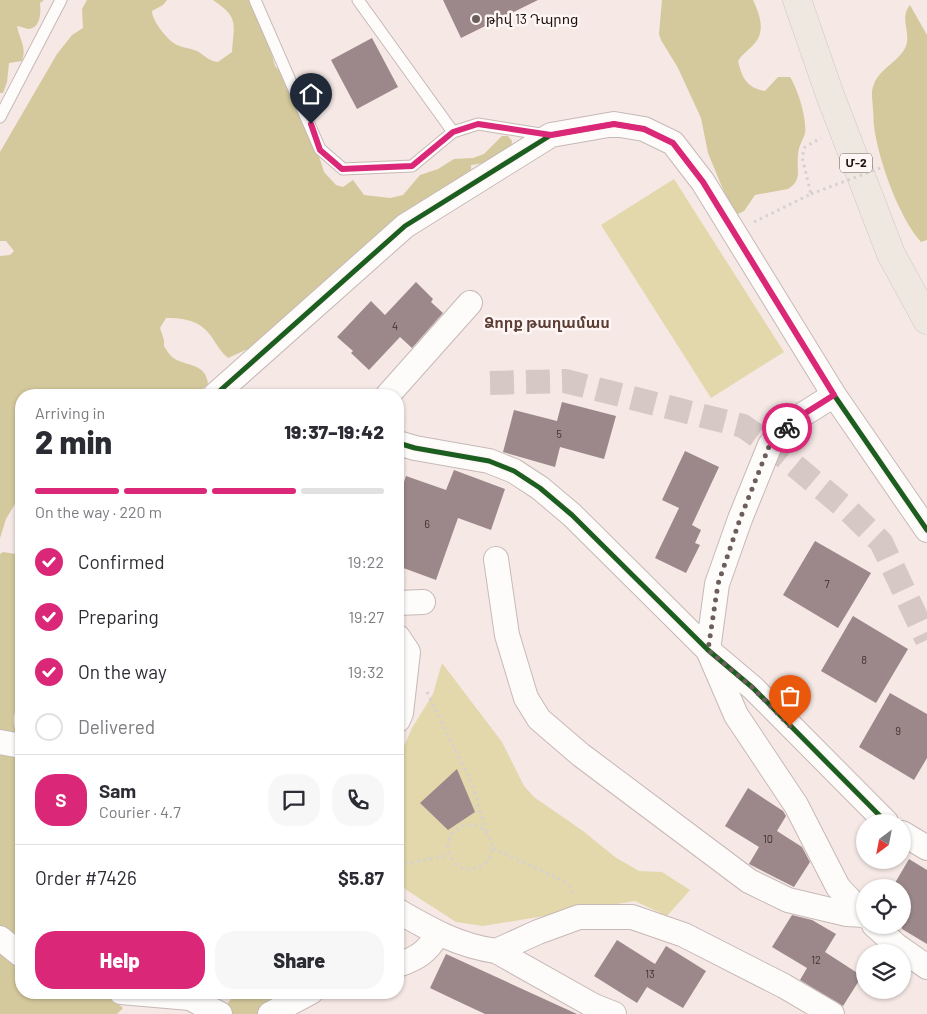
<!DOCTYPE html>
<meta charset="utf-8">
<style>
:root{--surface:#fff;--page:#f7f7f7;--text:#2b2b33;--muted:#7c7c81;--line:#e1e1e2;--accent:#db2777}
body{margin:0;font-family:Barlow,"Noto Sans Armenian",sans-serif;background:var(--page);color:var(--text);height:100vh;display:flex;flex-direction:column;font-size:19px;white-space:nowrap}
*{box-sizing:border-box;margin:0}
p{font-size:16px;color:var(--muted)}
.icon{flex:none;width:28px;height:28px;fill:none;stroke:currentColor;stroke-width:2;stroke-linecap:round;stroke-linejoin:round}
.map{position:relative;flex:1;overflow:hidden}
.panel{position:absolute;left:15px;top:389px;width:389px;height:610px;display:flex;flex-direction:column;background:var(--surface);border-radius:20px;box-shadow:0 1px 4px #0004}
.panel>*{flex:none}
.needle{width:32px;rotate:212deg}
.tools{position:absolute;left:856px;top:814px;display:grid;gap:10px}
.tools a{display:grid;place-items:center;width:55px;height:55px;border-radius:50%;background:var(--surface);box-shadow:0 1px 4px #0004;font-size:25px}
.pin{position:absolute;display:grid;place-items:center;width:42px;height:42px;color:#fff;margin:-51px -21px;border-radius:50% 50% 50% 0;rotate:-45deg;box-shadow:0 0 5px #0007}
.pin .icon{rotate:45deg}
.courier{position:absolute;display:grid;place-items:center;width:50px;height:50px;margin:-25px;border:4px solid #db2777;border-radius:50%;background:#fff;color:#222;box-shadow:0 1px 6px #0007}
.overview em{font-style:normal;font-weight:800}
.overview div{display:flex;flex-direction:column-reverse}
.overview{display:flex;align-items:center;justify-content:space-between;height:85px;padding:0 20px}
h1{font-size:32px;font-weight:800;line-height:38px}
.bar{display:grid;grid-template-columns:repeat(4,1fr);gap:8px 5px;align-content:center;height:60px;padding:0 20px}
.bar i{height:6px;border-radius:4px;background:var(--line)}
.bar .current{background:var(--accent)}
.bar p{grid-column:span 4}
.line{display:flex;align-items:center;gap:12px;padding:0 20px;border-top:1px solid var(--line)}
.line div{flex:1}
.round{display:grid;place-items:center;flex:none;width:52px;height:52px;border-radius:20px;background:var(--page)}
ol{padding:0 20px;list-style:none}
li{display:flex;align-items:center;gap:15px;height:55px}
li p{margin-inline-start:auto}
li .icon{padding:5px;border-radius:50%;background:var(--accent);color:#fff;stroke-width:4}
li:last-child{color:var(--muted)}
li i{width:28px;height:28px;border:2px solid var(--line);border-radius:50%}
.action{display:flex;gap:10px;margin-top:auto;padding:10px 20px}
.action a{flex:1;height:58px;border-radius:20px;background:var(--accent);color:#fff;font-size:20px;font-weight:800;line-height:58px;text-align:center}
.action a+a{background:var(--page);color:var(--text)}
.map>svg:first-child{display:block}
.green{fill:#e3d8ab}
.forest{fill:#d4c99c}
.building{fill:#9c888b}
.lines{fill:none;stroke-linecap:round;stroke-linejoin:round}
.street-tunnel{stroke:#d5c8c5;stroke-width:24;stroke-dasharray:24 12;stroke-linecap:butt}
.lane-casing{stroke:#c6b9b6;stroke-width:13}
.street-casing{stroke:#c6b9b6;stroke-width:26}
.highway-casing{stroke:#cfc8c6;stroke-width:29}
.path{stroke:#d6d1d0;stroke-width:3;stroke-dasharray:2.5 4;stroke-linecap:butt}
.lane{stroke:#fefcfb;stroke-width:11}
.street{stroke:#fefcfb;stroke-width:24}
.highway{stroke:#efe8e1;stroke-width:28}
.path-bridge{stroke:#d6d1d0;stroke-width:3;stroke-dasharray:2.5 4;stroke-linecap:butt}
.cycleway-casing{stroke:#fef6f4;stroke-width:8}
.cycleway{stroke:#1b5e20;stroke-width:5}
.done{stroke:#6b5e5b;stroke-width:5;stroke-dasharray:0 9}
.route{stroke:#db2777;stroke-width:6}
.poi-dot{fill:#6b5e5b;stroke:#fef6f4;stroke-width:2}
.labels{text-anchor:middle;stroke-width:5;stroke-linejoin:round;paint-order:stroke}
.number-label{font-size:11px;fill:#40312f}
.shield{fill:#fef6f4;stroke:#635854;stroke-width:1}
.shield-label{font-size:12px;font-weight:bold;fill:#211410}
.poi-label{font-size:14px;fill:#211410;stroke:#fef6f4;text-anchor:start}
.neighbourhood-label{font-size:15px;font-weight:bold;fill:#5c3e34;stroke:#fef6f4}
</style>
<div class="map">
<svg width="927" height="1014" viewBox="0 0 927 1014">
<rect width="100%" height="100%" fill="#f5e8e5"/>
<!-- green -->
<path class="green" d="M674 179 784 352 711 398 601 225Z
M442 663 502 742 524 786 534 797 583 831 615 857 639 871 662 872 690 890 667 916 635 901 483 926 456 922 405 889 398 879V760L412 728 433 694Z"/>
<!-- forest -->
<path class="forest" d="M0 0H44L40 3C41 11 41 28 29 29 26 29 20 26 17 26 19 38 27 47 22 61L9 63 7 82 3 93H0Z
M87 0H167L163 5 152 11C152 21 168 41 177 45 183 48 190 48 197 51 204 55 209 61 218 62L232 52C234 22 239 18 213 0H250L270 47 275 66 284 76 318 153 324 172 336 185 343 187 353 180 364 195 390 198 403 195 420 175 438 169 454 159 473 158 484 154 502 136H508L512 141 511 148 492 162 471 165V182L252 347 228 358C220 351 217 345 211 336 200 320 183 318 166 318L160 328 164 340V346C166 349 168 353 171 356 182 367 206 361 208 384L198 393 186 389 173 390 171 395H21V502L15 504 6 519 0 538V256L10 255 14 251 6 241H0V152L57 54 72 35 83 28 82 9Z
M662 0H753C759 13 766 30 755 43 749 50 743 53 738 61 742 78 747 88 765 91L778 77H790C798 90 807 118 805 133 803 140 798 147 798 155 796 169 803 180 788 189L755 195 744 211 738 214 732 211 708 153 701 118 678 68 661 40 659 34Z
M910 5 927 35V240L921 242C899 218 878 159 874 126 873 121 874 115 873 110 873 101 870 93 874 84 880 68 900 61 906 46 911 32 899 18 910 5Z
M3 552 16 554 21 553V703C9 715 14 730 21 743V992L101 993V996L113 1000 123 1008 117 1014H0V554Z
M231 993H285L268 1002 259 1014H230L227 1010V1004L231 999Z"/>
<!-- building -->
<path class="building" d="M443 0H538L461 38Z
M372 38 398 87 357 109 331 60Z
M416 282 433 299 431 302 443 313 412 348 400 337 369 370 351 353 353 351 337 337 371 301 385 315Z
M562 402 616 416 604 459 560 447 555 467 503 452 514 410 557 421Z
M685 451 719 467 692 525 701 530 695 543 700 545 686 573 655 558 679 508 662 500Z
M454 470 505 489 491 530 458 518 436 580 398 566V500L406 476 446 490Z
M815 541 871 573 838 628 783 595Z
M853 616 908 649 876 703 821 671Z
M890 693 927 714V758L914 780 859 747Z
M457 769 475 812 448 830 420 803Z
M748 788 783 811 786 816 777 831 802 847 810 862 794 887 749 864 759 847 725 826Z
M909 859 927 870V944L902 929V888H892Z
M792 915 812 920 836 934 825 952 862 976 843 1006 800 980 807 968 772 947Z
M617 940 655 964 666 946 706 971 683 1008 647 987 637 1003 594 976Z
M446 954 470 965 577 1014H485L453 999 430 988Z"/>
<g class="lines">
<!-- street-tunnel -->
<path class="street-tunnel" d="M490 383 565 381 743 426 770 445 849 511 881 542 927 640"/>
<defs>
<path id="lane" d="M255 0 320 149 343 169 412 166 453 132 478 124 547 135
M358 0 453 132
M0 117 61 0"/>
<path id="street" d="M215 395 405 226 551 135 614 124 644 129 673 143 703 182 834 395 927 530
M388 395 470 303
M834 395 799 417 770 445 740 519 717 584 708 650 736 715 796 805 838 887 865 916
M398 443 415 448 489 461 514 471 540 488 572 515 708 650 753 688 886 822
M496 559 507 635 526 698 539 719 581 755 749 881 788 900 847 914 865 915
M398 603 423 602
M398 637 408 652 401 713 398 720
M0 742 21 746
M902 833 927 848
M398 911C429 929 459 946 496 951L594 1006 614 1014
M874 925 897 946 927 967
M0 938 21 955
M496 951 538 932 579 917H632L684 935 784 986 832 1014
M398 965C418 958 427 952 438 934
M121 992 190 998 220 1014
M270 1014 311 992"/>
<path id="highway" d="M797 0 830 95 891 254 927 320"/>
</defs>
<!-- lane casing -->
<use href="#lane" class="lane-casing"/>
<!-- street casing -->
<use href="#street" class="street-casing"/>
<!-- highway casing -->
<use href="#highway" class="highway-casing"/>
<!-- path -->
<path class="path" d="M754 222 811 194 802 157 805 147 821 138
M427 692 472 784 486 831
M448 847a22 22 0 1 1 44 0a22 22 0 1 1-44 0Z
M493 848 568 883 574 895
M398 865 449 855"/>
<!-- lane -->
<use href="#lane" class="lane"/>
<!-- street -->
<use href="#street" class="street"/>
<!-- highway -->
<use href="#highway" class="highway"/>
<!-- path-bridge -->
<path class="path-bridge" d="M811 194 880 168"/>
<defs>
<path id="cycleway" d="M215 395 405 226 551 135 614 124 644 129 673 143 703 182 834 395 927 530
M398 443 415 448 489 461 514 471 540 488 572 515 708 650 753 688 886 822"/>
</defs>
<!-- cycleway casing -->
<use href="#cycleway" class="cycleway-casing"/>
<!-- cycleway -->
<use href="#cycleway" class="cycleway"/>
</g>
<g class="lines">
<!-- done -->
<path class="done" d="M787 428 770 444 740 519 718 584 708 650 753 688 790 726"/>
<!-- route -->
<path class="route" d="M311 124 320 150 342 169 412 166 453 132 478 124 551 135 614 124 644 129 673 143 703 182 834 395 799 417 787 428"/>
</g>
<!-- markers -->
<circle class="poi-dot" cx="476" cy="19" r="5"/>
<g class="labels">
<!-- number labels -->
<g class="number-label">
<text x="395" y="330">4</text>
<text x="559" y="438">5</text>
<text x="427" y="528">6</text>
<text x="827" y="588">7</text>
<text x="864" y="664">8</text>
<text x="898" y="735">9</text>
<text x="768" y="843">10</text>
<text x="816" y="964">12</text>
<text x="650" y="978">13</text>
</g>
<!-- shield labels -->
<rect class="shield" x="840" y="153.5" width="32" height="19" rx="4"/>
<g class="shield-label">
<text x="856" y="167">Մ-2</text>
</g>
<!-- poi labels -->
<g class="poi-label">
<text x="486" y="24">թիվ 13 Դպրոց</text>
</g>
<!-- neighbourhood labels -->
<g class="neighbourhood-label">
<text x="547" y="328">Ձորք թաղամաս</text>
</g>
</g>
</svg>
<div class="tools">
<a><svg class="needle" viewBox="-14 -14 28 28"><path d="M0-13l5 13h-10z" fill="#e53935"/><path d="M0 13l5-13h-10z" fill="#7c7c81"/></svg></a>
<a><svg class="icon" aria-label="locate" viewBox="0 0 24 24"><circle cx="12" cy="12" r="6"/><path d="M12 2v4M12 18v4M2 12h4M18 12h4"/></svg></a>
<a><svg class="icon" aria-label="layers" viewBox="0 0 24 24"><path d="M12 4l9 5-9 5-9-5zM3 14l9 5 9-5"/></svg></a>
</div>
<div class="pin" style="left:790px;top:726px;background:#ea580c"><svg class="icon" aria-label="bag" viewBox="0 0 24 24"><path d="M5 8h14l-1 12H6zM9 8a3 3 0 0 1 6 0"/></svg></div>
<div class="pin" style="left:311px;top:124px;background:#1f2937"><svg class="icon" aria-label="home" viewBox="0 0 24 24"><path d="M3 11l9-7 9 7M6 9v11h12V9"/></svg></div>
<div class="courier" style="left:787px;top:428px"><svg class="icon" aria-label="bike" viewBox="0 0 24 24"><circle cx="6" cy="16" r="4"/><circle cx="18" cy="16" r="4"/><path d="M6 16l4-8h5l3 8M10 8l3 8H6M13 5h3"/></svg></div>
<section class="panel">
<div class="overview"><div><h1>2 min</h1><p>Arriving in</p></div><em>19:37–19:42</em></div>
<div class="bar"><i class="current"></i><i class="current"></i><i class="current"></i><i></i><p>On the way · 220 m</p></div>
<ol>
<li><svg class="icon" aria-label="check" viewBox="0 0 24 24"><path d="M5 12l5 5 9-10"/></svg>Confirmed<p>19:22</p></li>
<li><svg class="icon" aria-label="check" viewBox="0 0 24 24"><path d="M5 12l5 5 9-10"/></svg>Preparing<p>19:27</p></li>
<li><svg class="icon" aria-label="check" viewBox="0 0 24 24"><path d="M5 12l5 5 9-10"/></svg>On the way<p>19:32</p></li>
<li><i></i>Delivered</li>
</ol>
<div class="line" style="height:90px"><b class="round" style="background:var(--accent);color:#fff">S</b><div><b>Sam</b><p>Courier · 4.7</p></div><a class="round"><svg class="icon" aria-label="chat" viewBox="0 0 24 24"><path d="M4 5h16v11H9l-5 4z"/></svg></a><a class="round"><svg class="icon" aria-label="phone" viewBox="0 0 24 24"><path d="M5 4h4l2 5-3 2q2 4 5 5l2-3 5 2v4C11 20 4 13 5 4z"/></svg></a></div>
<div class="line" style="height:65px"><div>Order #7426</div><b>$5.87</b></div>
<div class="action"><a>Help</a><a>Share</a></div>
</section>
</div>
